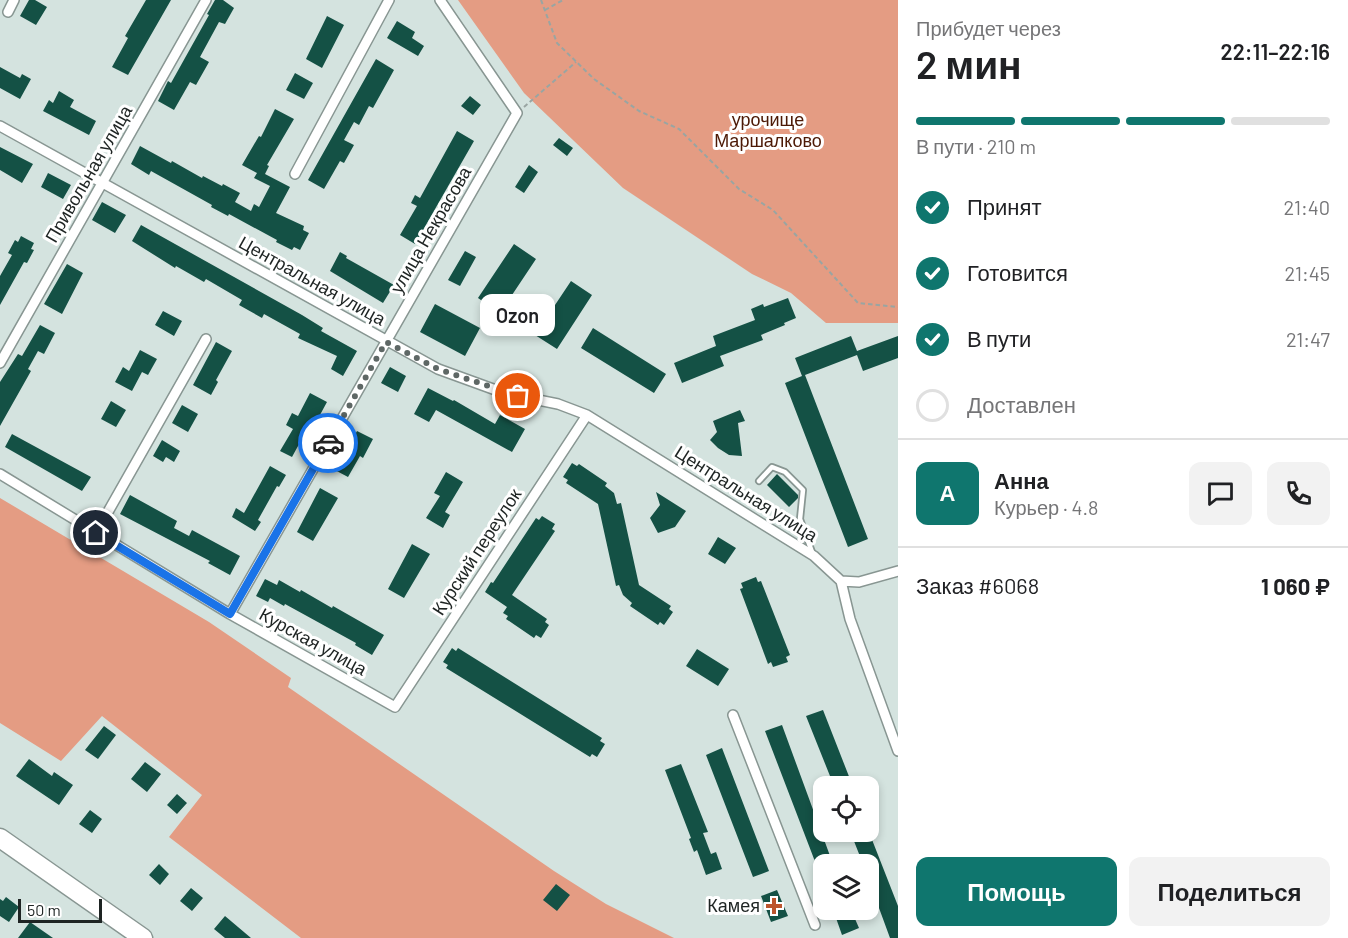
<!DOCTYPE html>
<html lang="ru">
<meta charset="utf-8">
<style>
:root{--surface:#fff;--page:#f2f2f2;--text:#202124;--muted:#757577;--line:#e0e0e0;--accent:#0f766e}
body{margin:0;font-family:Barlow,sans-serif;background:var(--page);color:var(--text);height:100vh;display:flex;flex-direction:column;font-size:22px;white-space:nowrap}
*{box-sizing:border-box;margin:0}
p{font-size:20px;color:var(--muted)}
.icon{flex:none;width:33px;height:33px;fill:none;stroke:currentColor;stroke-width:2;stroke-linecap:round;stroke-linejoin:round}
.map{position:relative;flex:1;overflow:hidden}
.side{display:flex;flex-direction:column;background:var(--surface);width:450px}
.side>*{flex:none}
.controls{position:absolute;left:813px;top:776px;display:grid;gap:12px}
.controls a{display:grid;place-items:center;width:66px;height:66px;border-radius:12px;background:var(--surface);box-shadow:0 3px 9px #0003;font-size:30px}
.scale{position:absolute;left:18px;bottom:15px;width:84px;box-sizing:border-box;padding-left:6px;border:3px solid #1e2423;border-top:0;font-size:16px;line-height:21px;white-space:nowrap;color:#1e2423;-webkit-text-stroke:4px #fff;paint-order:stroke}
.pin{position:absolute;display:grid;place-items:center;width:51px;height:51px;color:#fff;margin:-26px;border:3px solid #fff;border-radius:50%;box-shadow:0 2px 6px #0007}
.courier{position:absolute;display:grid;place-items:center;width:60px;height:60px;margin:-30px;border:4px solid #1a73e8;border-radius:50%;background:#fff;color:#222;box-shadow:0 2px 8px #0007}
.bubble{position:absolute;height:42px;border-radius:12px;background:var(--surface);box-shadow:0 3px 9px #0003;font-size:20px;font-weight:600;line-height:42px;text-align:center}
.head em{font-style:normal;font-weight:600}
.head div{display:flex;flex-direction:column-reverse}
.head{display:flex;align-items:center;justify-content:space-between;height:102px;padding:0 18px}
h1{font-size:39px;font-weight:600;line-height:45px}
.bar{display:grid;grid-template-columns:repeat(4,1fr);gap:9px 6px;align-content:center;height:72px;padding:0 18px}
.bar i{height:8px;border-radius:4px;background:var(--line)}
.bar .selected{background:var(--accent)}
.bar p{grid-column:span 4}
.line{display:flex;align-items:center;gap:15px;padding:0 18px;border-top:2px solid var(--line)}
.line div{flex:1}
.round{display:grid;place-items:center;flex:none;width:63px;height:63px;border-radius:12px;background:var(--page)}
ol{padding:0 18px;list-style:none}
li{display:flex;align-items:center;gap:18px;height:66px}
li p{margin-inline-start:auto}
li .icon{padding:6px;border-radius:50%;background:var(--accent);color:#fff;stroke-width:4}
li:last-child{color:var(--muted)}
li i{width:33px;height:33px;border:3px solid var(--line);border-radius:50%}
.cta{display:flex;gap:12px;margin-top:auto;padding:12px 18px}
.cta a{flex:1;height:69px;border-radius:12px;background:var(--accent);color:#fff;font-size:24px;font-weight:600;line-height:69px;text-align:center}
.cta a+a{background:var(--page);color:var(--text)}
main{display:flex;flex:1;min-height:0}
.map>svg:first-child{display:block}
.green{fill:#e49c83}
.building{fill:#145145}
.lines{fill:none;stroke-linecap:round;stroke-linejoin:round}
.lane-casing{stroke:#889692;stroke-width:8}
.street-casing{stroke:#889692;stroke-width:12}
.highway-casing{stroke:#889692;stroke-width:21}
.path{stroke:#99a5a2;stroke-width:2;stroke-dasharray:4.5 3;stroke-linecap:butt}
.lane{stroke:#fff;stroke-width:4.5}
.street{stroke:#fff;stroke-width:9}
.highway{stroke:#fff;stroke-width:18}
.done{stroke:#5e6765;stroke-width:6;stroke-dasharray:0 10.8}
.route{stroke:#1a73e8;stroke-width:8}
.poi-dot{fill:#bc552d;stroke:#fff;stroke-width:2}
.labels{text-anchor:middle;stroke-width:6;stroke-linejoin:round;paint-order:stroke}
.park-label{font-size:18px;fill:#4c1905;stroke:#fff}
.street-label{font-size:18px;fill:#1e2423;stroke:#fff}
.poi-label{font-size:18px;fill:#1e2423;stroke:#fff;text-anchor:end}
</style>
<main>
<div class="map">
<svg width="898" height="938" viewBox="0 0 898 938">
<rect width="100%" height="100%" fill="#d4e3df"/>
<!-- green -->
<path class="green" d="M458 0H898V323H826L791 293 752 274 623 188 524 93Z
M0 498 209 622 291 678 288 687 554 871 606 904 674 938H301L169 837 202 795 102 716 61 761 0 723Z"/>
<!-- building -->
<path class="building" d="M29 0H35L47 7 36 25 20 16Z
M146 0H171L128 75 112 67 128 38 125 36Z
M215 0H223L234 8 225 24 219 22 200 57 209 62 196 85 190 82 174 110 158 101 168 81 171 83 209 15 207 14Z
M327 16 344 25 322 68 306 59Z
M397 21 415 32 412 38 424 46 418 56 387 38Z
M376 59 394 70 373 108 369 106 359 125 354 122 344 140 354 145 344 163 340 161 324 189 308 180Z
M0 67 20 78 22 74 31 79 20 99 0 88Z
M295 73 313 83 304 99 286 90Z
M59 91 74 100 70 107 96 121 89 135 43 111 49 100 53 103Z
M470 96 481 105 473 115 461 106Z
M275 109 294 119 267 165 269 166 265 174 290 187 276 213 304 226 303 230 309 233 300 250 294 247 292 250 276 242 277 240 229 214 228 216 211 207 212 205 151 171 149 175 131 164 140 146 171 163 172 161 202 178 203 176 222 186 223 184 240 193 235 202 251 211 254 204 259 207 270 186 254 178 257 173 242 165 259 136 261 137Z
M457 131 474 141 415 244 400 235 417 206 411 203 415 195 420 198Z
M559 138 573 148 567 156 553 145Z
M0 147 33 164 22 183 0 170Z
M529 165 538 172 524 193 515 187Z
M48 173 71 185 63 199 41 187Z
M102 202 126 215 115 233 92 220Z
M141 225 302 315 323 328 321 331 357 351 343 376 331 369 337 356 298 338 300 334 264 314 262 318 239 305 242 300 206 279 204 282 176 266 175 268 132 241Z
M21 236 34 243 31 249 34 250 27 263 24 262 0 305V276L12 255 8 253 15 240 18 242Z
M514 244 536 259 500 313 478 298Z
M465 251 476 257 460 286 448 280Z
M340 252 347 256 346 258 394 285 383 303 330 271Z
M67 264 83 273 62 314 44 304Z
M571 281 592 295 557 349 535 335Z
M788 298 796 318 784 323 785 325 761 335 763 340 720 356 724 366 682 383 674 363 716 346 713 336 755 320 751 309 763 304 764 307Z
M435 304 480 328 465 356 420 332Z
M163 311 182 321 174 336 155 325Z
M40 325 55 333 44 354 38 351 28 369 31 371 0 426V382L18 354 22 356Z
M593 328 666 374 654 393 581 348Z
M851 336 857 351 898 336V358L863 371 857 355 805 375 868 539 848 547 785 383 802 376 795 358Z
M216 342 232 351 216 380 218 382 211 395 193 385Z
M140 350 157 359 148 375 142 372 132 391 115 382 123 367 129 371Z
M390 367 406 376 398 392 381 383Z
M428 388 453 401 454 400 495 424 500 415 525 429 512 452 436 410 429 422 414 414Z
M310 393 327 402 308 437 304 435 292 457 280 451 293 429 286 425 292 413 298 416Z
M111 401 126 410 116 427 101 419Z
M182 405 198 414 188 432 172 423Z
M740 410 745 421 738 423 742 456 729 455 718 448 710 440 717 432 713 421Z
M357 431 373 439 363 458 360 456 348 477 331 468 340 451 345 453Z
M12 434 91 477 82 491 5 447Z
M162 440 180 451 174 462 166 457 163 462 153 456Z
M572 463 577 466 579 464 607 483 605 486 614 493 617 504 621 503 639 585 671 606 669 609 673 612 664 625 660 622 658 625 630 606 632 603 623 595 619 585 616 586 598 504 566 483 568 480 563 477Z
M270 466 286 475 279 487 277 486 258 520 261 522 255 531 232 517 236 508 244 513Z
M446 472 463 482 445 512 450 515 443 528 426 518 440 496 434 493Z
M777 474 798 495V498L789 507 767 485Z
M320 488 338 498 313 541 297 532Z
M656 492 686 511 675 527 658 533 650 518 660 505Z
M130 495 177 521 174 528 189 536 192 530 240 556 230 575 208 563 210 561 120 514Z
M542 516 555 524 552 529 555 531 512 595 547 619 545 622 549 625 541 638 536 635 534 638 506 619 508 616 503 613 507 607 485 592 491 582 493 583 536 518 539 520Z
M718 537 736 548 725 564 708 554Z
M412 544 430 554 404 598 388 589Z
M756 577 758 582 761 581 790 655 786 657 788 662 773 667 771 662 768 664 740 589 743 588 741 583Z
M265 579 277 585 279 580 300 592 301 590 332 608 333 606 384 635 372 655 355 645 356 643 285 604 284 606 270 598 268 602 256 596Z
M452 648 456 651 458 648 602 738 600 741 605 744 597 757 592 754 590 757 446 668 448 665 443 662Z
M697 649 729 669 718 686 686 666Z
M823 710 850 779 847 780 849 786H834L806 716Z
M782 725 833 864H824V885L765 731Z
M104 726 116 735 98 759 85 750Z
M722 748 769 871 753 877 706 755Z
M29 759 52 776 54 772 73 785 59 805 16 776Z
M145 762 161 774 147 792 131 779Z
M681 764 708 832 703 833 711 854 716 852 722 869 706 875 697 850 694 852 689 839 691 838 665 770Z
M177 794 187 803 177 814 167 805Z
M90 810 102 819 92 833 79 824Z
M850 831H866L868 836 869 832 898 906V938H890L868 878V864H863Z
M159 864 169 874 160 885 149 875Z
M556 884 570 895 557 911 543 900Z
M191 888 203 898 192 911 180 901Z
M777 890 788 916 771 922 761 896Z
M6 897 19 907 9 922 0 916V899L3 901Z
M835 909H848L850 913 852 912 859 928 842 935 836 918 838 917Z
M225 916 251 938H225L214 929Z
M30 922 53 938H18Z"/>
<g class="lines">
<defs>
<path id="lane" d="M759 481 772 467 785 472 803 490 800 519 812 552"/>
<path id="street" d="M8 12 14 0
M0 126 438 369 504 393 558 404 587 415 814 556 841 581 859 582 898 571
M295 174 389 0
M0 363 206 0
M0 474 230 614 395 707 587 415
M96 533 206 339
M841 581 850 619 898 751
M230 614 517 113 440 0
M733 715 815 925"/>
<path id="highway" d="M0 838 143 938"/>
</defs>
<!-- lane casing -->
<use href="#lane" class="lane-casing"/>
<!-- street casing -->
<use href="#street" class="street-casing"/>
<!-- highway casing -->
<use href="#highway" class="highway-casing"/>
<!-- path -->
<path class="path" d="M541 0 557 43 594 79 639 111 679 129 739 189 773 210 858 303 898 307
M545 10 563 0
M524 107 576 62"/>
<!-- lane -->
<use href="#lane" class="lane"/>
<!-- street -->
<use href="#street" class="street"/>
<!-- highway -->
<use href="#highway" class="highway"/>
</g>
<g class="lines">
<!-- done -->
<path class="done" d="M328 443 386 342 438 369 518 396"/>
<!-- route -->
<path class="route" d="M96 533 230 614 328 443"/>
</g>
<!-- markers -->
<path class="poi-dot" d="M771 897h6v6h6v6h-6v6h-6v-6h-6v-6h6z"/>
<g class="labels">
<!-- park labels -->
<g class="park-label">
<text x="768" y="126">урочище<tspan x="768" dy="21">Маршалково</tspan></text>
</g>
<!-- street labels -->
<g class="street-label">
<text transform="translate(89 174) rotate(-60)" y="6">Привольная улица</text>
<text transform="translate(431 230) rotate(-60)" y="6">улица Некрасова</text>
<text transform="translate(312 281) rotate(29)" y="6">Центральная улица</text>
<text transform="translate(746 494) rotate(32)" y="6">Центральная улица</text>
<text transform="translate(477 552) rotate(-57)" y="6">Курский переулок</text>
<text transform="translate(313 642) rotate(29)" y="6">Курская улица</text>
</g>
<!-- poi labels -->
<g class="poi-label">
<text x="760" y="912">Камея</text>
</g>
</g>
</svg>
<div class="controls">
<a><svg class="icon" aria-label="locate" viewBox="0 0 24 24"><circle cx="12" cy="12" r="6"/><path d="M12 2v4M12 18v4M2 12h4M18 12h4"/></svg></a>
<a><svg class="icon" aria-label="layers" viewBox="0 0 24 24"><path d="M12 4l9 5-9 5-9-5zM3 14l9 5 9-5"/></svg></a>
</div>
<div class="scale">50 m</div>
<div class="pin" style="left:518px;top:396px;background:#ea580c"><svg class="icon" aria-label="bag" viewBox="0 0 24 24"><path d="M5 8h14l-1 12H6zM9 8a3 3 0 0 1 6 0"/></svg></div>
<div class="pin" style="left:96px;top:533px;background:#1f2937"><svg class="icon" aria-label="home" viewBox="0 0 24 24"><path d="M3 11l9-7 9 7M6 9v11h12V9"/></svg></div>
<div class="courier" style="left:328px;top:443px"><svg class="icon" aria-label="car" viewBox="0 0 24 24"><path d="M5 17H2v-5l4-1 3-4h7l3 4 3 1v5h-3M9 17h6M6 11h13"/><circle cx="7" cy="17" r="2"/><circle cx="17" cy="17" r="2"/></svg></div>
<div class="bubble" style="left:480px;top:294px;width:75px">Ozon</div>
</div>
<section class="side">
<div class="head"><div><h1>2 мин</h1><p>Прибудет через</p></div><em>22:11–22:16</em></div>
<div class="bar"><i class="selected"></i><i class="selected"></i><i class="selected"></i><i></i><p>В пути · 210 m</p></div>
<ol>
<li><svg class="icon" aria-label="check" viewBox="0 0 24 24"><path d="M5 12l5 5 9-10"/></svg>Принят<p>21:40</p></li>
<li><svg class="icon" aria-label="check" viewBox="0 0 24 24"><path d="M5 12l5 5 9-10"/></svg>Готовится<p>21:45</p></li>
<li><svg class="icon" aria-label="check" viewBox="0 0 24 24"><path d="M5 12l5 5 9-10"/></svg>В пути<p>21:47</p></li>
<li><i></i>Доставлен</li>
</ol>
<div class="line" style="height:108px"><b class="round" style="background:var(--accent);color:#fff">А</b><div><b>Анна</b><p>Курьер · 4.8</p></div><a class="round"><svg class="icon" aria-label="chat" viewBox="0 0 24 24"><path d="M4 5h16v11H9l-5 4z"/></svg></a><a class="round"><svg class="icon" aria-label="phone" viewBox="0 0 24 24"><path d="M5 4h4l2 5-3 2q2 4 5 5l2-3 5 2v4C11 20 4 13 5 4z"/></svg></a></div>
<div class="line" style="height:78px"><div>Заказ #6068</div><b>1 060 ₽</b></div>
<div class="cta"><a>Помощь</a><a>Поделиться</a></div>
</section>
</main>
